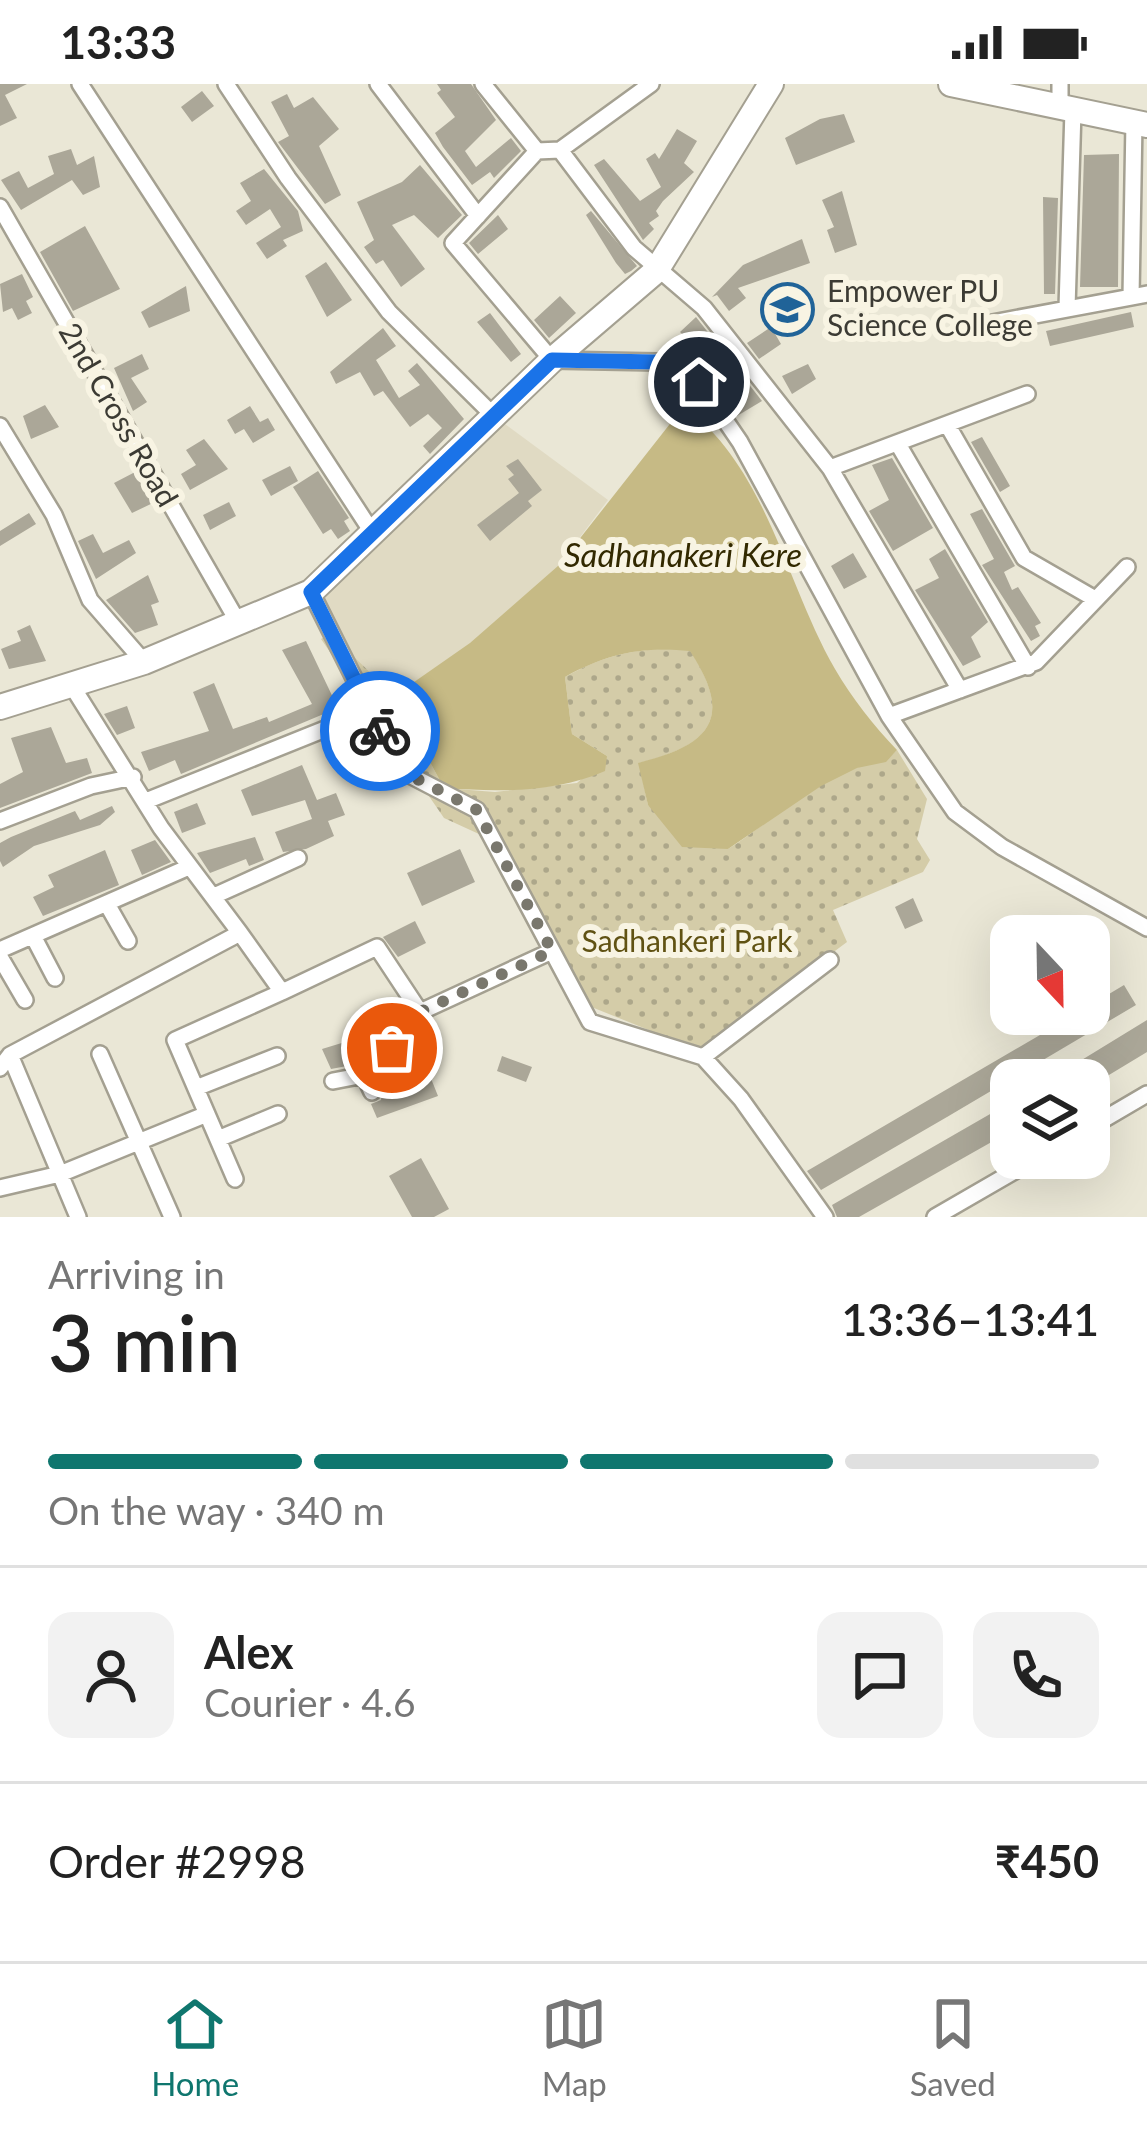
<!DOCTYPE html>
<meta charset="utf-8">
<style>
:root{--surface:#fff;--page:#f2f2f2;--text:#222;--muted:#767676;--line:#e0e0e0;--accent:#0f766e}
body{margin:0;font-family:Lato,sans-serif;background:var(--page);color:var(--text);height:100vh;display:flex;flex-direction:column;font-size:45px;white-space:nowrap}
*{box-sizing:border-box;margin:0}
p{font-size:39px;color:var(--muted)}
.icon{flex:none;width:66px;height:66px;fill:none;stroke:currentColor;stroke-width:2;stroke-linecap:round;stroke-linejoin:round}
.map{position:relative;height:1133px;overflow:hidden}
.details{display:flex;flex-direction:column;background:var(--surface);flex:1}
.details>*{flex:none}
.needle{width:78px;rotate:158deg}
.buttons{position:absolute;left:990px;top:831px;display:grid;gap:24px}
.buttons a{display:grid;place-items:center;width:120px;height:120px;border-radius:24px;background:var(--surface);box-shadow:0 12px 48px #0002;font-size:60px}
.pin{position:absolute;display:grid;place-items:center;width:102px;height:102px;color:#fff;margin:-51px;border:6px solid #fff;border-radius:50%;box-shadow:0 3px 12px #0007}
.courier{position:absolute;display:grid;place-items:center;width:120px;height:120px;margin:-60px;border:9px solid #1a73e8;border-radius:50%;background:#fff;color:#222;box-shadow:0 3px 15px #0007}
.headline em{font-style:normal;font-weight:600}
.headline div{display:flex;flex-direction:column-reverse}
.headline{display:flex;align-items:center;justify-content:space-between;height:204px;padding:0 48px}
h1{font-size:78px;font-weight:600;line-height:90px}
.bar{display:grid;grid-template-columns:repeat(4,1fr);gap:18px 12px;align-content:center;height:144px;padding:0 48px}
.bar i{height:15px;border-radius:9px;background:var(--line)}
.bar .selected{background:var(--accent)}
.bar p{grid-column:span 4}
.line{display:flex;align-items:center;gap:30px;padding:0 48px;border-top:3px solid var(--line)}
.line div{flex:1}
.round{display:grid;place-items:center;flex:none;width:126px;height:126px;border-radius:24px;background:var(--page)}
.status{display:flex;justify-content:space-between;align-items:center;height:84px;padding:0 60px;background:var(--surface);direction:ltr}
.status svg{height:33px;fill:currentColor}
.tabs{display:flex;justify-content:space-around;align-items:center;height:168px;border-top:3px solid var(--line);background:var(--surface);font-size:33px;color:var(--muted)}
.tabs a{display:grid;justify-items:center;gap:6px}
.tabs .selected{color:var(--accent)}
.map>svg:first-child{display:block}
.built{fill:#e0dac3}
.park{fill:url(#park-dots)}
.water{fill:#c6ba85}
.building{fill:#aba798}
.lines{fill:none;stroke-linecap:round;stroke-linejoin:round}
.street-casing{stroke:#a4a091;stroke-width:20}
.primary-casing{stroke:#a4a091;stroke-width:28}
.street{stroke:#fff;stroke-width:15}
.primary{stroke:#fff;stroke-width:24}
.done{stroke:#79776d;stroke-width:12;stroke-dasharray:0 21.6}
.route{stroke:#1a73e8;stroke-width:15}
.labels{text-anchor:middle;stroke-width:12;stroke-linejoin:round;paint-order:stroke}
.poi-label{font-size:30px;fill:#3c3b34;stroke:#f8f4e3;text-anchor:start}
.street-label{font-size:30px;fill:#3c3b34;stroke:#f8f4e3}
.park-label{font-size:30px;fill:#605213;stroke:#f8f4e3}
.water-label{font-size:33px;font-style:italic;fill:#322900;stroke:#f8f4e3}
</style>
<div class="status"><b>13:33</b><svg viewBox="0 0 49 12"><path d="M0 12V9h3v3zM5 12V6h3v6zM10 12V3h3v9zM15 12V0h3v12zM26 1h20v11H26zM47 4h2v5h-2z"/></svg></div>
<div class="map">
<svg width="1147" height="1133" viewBox="0 0 1147 1133">
<defs>
<pattern id="park-dots" width="8" height="8" patternUnits="userSpaceOnUse" patternTransform="scale(3)"><rect width="8" height="8" fill="#d4cca8"/><path d="M2 2h.1M6 6h.1" fill="none" stroke="#ada78a" stroke-width="1.8" stroke-linecap="round"/></pattern>
</defs>
<rect width="100%" height="100%" fill="#eae7d6"/>
<!-- built -->
<path class="built" d="M494 332 608 416 559 481 470 560 394 612 330 549 311 508Z"/>
<!-- park -->
<path class="park" d="M330 549 394 612 444 704 495 708 577 699 607 672 572 650 565 593C609 569 640 563 690 566 734 634 711 661 639 679L648 721 728 765C769 739 810 701 856 684 873 678 884 681 897 666L927 715 917 755 930 776 923 788 833 826 847 858 701 967 574 916 492 756 444 734 321 555Z"/>
<!-- water -->
<path class="water" d="M684 322C768 386 785 498 835 585 851 613 874 642 897 666L886 678 857 684 821 702 728 765 682 763 648 721 638 679C711 661 734 634 690 567 640 563 609 569 565 593L572 650 607 672 605 687C555 709 499 708 444 704L394 612 470 559 559 481Z"/>
<!-- building -->
<path class="building" d="M0 0H27L5 11 17 34 0 42Z
M437 0H471L496 36 465 67 476 83 511 54 521 67 494 94 490 88 472 101 443 63 435 49 455 33 437 9 441 6Z
M202 7 214 22 192 38 181 23Z
M287 10 294 24 313 13 339 45 319 62 341 111 325 120 278 58 289 52 271 18Z
M844 30 855 58 796 81 785 54 820 35Z
M677 45 697 57 684 79 694 88 663 117 656 127 659 132 649 139 654 145 643 156 594 81 604 75 640 117 661 103 646 75 655 69 659 75Z
M71 65 77 81 94 72 100 103 83 111 72 96 21 126 1 96 19 87 28 104 54 90 48 72Z
M1119 70 1118 203H1080L1084 71Z
M420 81 462 131 438 154 414 131 392 141 425 185 401 203 383 176 376 180 364 163 374 156 357 118 402 98Z
M264 85 298 127 303 147 283 156 287 162 267 175 256 159 281 143 270 125 246 141 236 127 251 117 240 99Z
M842 107 857 161 835 169 827 146 834 143 822 116Z
M1043 113 1058 114 1055 210H1044Z
M591 127 637 182 631 187 625 190 616 179 586 131Z
M498 131 508 145 478 170 469 159Z
M85 142 120 205 73 227 40 168Z
M802 155 810 179 738 204 746 214 729 227 717 211 712 213 743 181Z
M326 178 352 216 327 233 305 192Z
M22 190 33 213 26 217 32 229 18 236 12 224 3 228 0 200Z
M186 202 190 227 149 244 141 228Z
M560 212 576 229 549 254 534 236Z
M1131 228 1134 243 1050 262 1046 247Z
M490 229 521 270 511 278 477 238Z
M696 233 762 317 737 332 728 320 736 316 711 286 716 282 680 248Z
M771 243 781 260 759 275 747 259Z
M383 244 396 262 376 276 399 314 420 301 408 287 417 279 464 335 430 370 423 362 442 344 428 330 410 343 383 307 374 312 360 288 336 300 330 288Z
M142 270 149 285 131 294 147 318 133 327 114 284Z
M808 280 816 295 792 310 782 292Z
M45 321 59 343 31 355 23 332Z
M250 322 260 338 268 334 275 346 253 359 244 345 235 350 227 336Z
M982 353 1010 402 1000 408 971 358Z
M204 355 228 385 190 406 181 390 196 381 186 366Z
M892 374 933 444 893 467 869 427 889 416 872 381Z
M518 375 542 406 528 417 532 422 490 457 477 441 519 409 508 395 514 391 506 382Z
M290 382 298 397 271 412 262 396Z
M137 387 155 418 132 429 114 399Z
M318 387 349 434 344 437 350 447 338 455 331 445 323 450 293 403Z
M229 418 236 432 210 446 203 431Z
M982 425 1015 482 1004 488 1012 506 1018 503 1041 539 1035 542 1040 552 1031 557 982 481 994 475 970 430Z
M29 429 36 440 0 462V447Z
M93 450 103 469 129 456 136 469 96 495 78 457Z
M945 465 988 538 971 553 981 573 963 582 915 506 939 494 929 475Z
M853 469 867 493 844 505 831 482Z
M148 491 159 518 151 521 158 541 135 549 106 516Z
M30 541 46 577 9 585 1 565 21 557 17 547Z
M306 557 338 624 181 690 175 676 149 687 141 668 209 647 193 608 214 599 233 645 267 633 269 638 312 620 282 566Z
M127 622 135 644 117 651 104 630Z
M51 643 66 679 87 674 92 689 0 724V700L23 688 11 654Z
M302 681 317 716 336 709 345 731 328 737 334 752 306 765 283 768 275 748 312 735 305 716 252 732 241 706Z
M197 719 206 740 182 749 174 728Z
M112 722 115 728 100 741 34 762 3 783 0 777V759L11 753 75 727 80 736Z
M255 753 264 776 249 782 246 775 210 789 197 769Z
M155 756 171 778 142 791 131 766Z
M460 765 475 798 422 822 407 789Z
M105 766 119 801 43 832 33 813 54 803 48 791Z
M913 814 923 837 905 845 895 823Z
M415 837 426 859 398 873 383 853Z
M1124 901 1136 921 947 1033 821 1106 807 1087 1076 930H1089V922Z
M1147 936V968L1104 994 1049 996Z
M381 947 380 970 369 974 354 967 347 982 331 985 322 965Z
M502 972 532 983 526 998 497 987Z
M428 987 438 1012 377 1034 371 1020 381 1016 383 1003 394 999 410 1008 417 992Z
M1011 1018V1047L859 1133H837L832 1121Z
M421 1074 449 1125 434 1133H412L389 1092Z"/>
<g class="lines">
<defs>
<path id="street" d="M80 0 372 448
M226 0 288 94 389 228 494 332
M378 0 478 132
M483 0 537 67 453 159 552 276 657 278 699 298 740 358 889 632 955 728 1002 763 1147 844
M1060 24V0
M560 66 651 0
M537 67 560 66 634 164 704 224 830 384 960 606
M0 123 238 538
M1131 213 1134 37
M1067 224 1073 26
M992 239 1147 210
M0 342 54 431 90 516 144 578
M948 342 1024 474 1095 515
M898 360 1028 583
M830 384 1027 310
M311 508 400 686 477 726 590 938 703 973 741 1015 825 1133
M889 632 1036 578 1127 483
M146 717 370 627
M0 737 91 702 133 693
M214 812 298 774
M107 820 128 857
M33 852 55 894
M0 866 189 783
M0 873 25 916
M282 908 377 863 420 928 417 938 425 966 364 991 333 997
M420 928 552 867
M391 964 406 997
M100 970 172 1133
M10 971 78 1133
M703 973 830 876
M358 978 372 1008
M0 984 10 971 240 849 161 744 72 602
M196 1004 277 972
M1089 1044 1147 1010
M218 1055 278 1030
M235 1095 175 956 282 908 240 849
M0 1104 60 1090 207 1030
M935 1133 1037 1074"/>
<path id="primary" d="M951 0 1147 41
M0 623 144 578 311 508 552 276 656 187 771 0"/>
</defs>
<!-- street casing -->
<use href="#street" class="street-casing"/>
<!-- primary casing -->
<use href="#primary" class="primary-casing"/>
<!-- street -->
<use href="#street" class="street"/>
<!-- primary -->
<use href="#primary" class="primary"/>
</g>
<g class="lines">
<!-- done -->
<path class="done" d="M380 647 400 686 477 726 552 867 420 928 425 966 398 977 392 964"/>
<!-- route -->
<path class="route" d="M380 647 311 508 552 276 656 278 699 298"/>
</g>
<!-- icons -->
<defs>
<symbol id="university-ring" viewBox="-11 -11 22 22"><circle r="9.5" fill="#f8f4e3" stroke="#206398" stroke-width="1.5"/><path d="M0-5L7-2L0 1L-7-2ZM-4 1L0 2.5L4 1V4Q0 6-4 4Z" fill="#206398"/></symbol>
</defs>
<g fill-rule="evenodd">
<use href="#university-ring" x="758" y="196" width="59" height="59"/>
</g>
<g class="labels">
<!-- poi labels -->
<g class="poi-label">
<text x="827" y="218">Empower PU<tspan x="827" dy="34">Science College</tspan></text>
</g>
<!-- street labels -->
<g class="street-label">
<text transform="translate(118 331) rotate(60)" y="10">2nd Cross Road</text>
</g>
<!-- park labels -->
<g class="park-label">
<text x="687" y="868">Sadhankeri Park</text>
</g>
<!-- water labels -->
<g class="water-label">
<text x="683" y="483">Sadhanakeri Kere</text>
</g>
</g>
</svg>
<div class="buttons">
<a><svg class="needle" viewBox="-14 -14 28 28"><path d="M0-13l5 13h-10z" fill="#e53935"/><path d="M0 13l5-13h-10z" fill="#767676"/></svg></a>
<a><svg class="icon" aria-label="layers" viewBox="0 0 24 24"><path d="M12 4l9 5-9 5-9-5zM3 14l9 5 9-5"/></svg></a>
</div>
<div class="pin" style="left:392px;top:964px;background:#ea580c"><svg class="icon" aria-label="bag" viewBox="0 0 24 24"><path d="M5 8h14l-1 12H6zM9 8a3 3 0 0 1 6 0"/></svg></div>
<div class="pin" style="left:699px;top:298px;background:#1f2937"><svg class="icon" aria-label="home" viewBox="0 0 24 24"><path d="M3 11l9-7 9 7M6 9v11h12V9"/></svg></div>
<div class="courier" style="left:380px;top:647px"><svg class="icon" aria-label="bike" viewBox="0 0 24 24"><circle cx="6" cy="16" r="4"/><circle cx="18" cy="16" r="4"/><path d="M6 16l4-8h5l3 8M10 8l3 8H6M13 5h3"/></svg></div>
</div>
<section class="details">
<div class="headline"><div><h1>3 min</h1><p>Arriving in</p></div><em>13:36–13:41</em></div>
<div class="bar"><i class="selected"></i><i class="selected"></i><i class="selected"></i><i></i><p>On the way · 340 m</p></div>
<div class="line" style="height:216px"><a class="round"><svg class="icon" aria-label="person" viewBox="0 0 24 24"><circle cx="12" cy="8" r="4"/><path d="M4 21q1-7 8-7t8 7"/></svg></a><div><b>Alex</b><p>Courier · 4.6</p></div><a class="round"><svg class="icon" aria-label="chat" viewBox="0 0 24 24"><path d="M4 5h16v11H9l-5 4z"/></svg></a><a class="round"><svg class="icon" aria-label="phone" viewBox="0 0 24 24"><path d="M5 4h4l2 5-3 2q2 4 5 5l2-3 5 2v4C11 20 4 13 5 4z"/></svg></a></div>
<div class="line" style="height:156px"><div>Order #2998</div><b>₹450</b></div>
</section>
<nav class="tabs">
<a class="selected"><svg class="icon" aria-label="home" viewBox="0 0 24 24"><path d="M3 11l9-7 9 7M6 9v11h12V9"/></svg>Home</a>
<a><svg class="icon" aria-label="map" viewBox="0 0 24 24"><path d="M3 6l6-2 6 2 6-2v14l-6 2-6-2-6 2zM9 4v14M15 6v14"/></svg>Map</a>
<a><svg class="icon" aria-label="saved" viewBox="0 0 24 24"><path d="M7 4h10v16l-5-4-5 4z"/></svg>Saved</a>
</nav>
